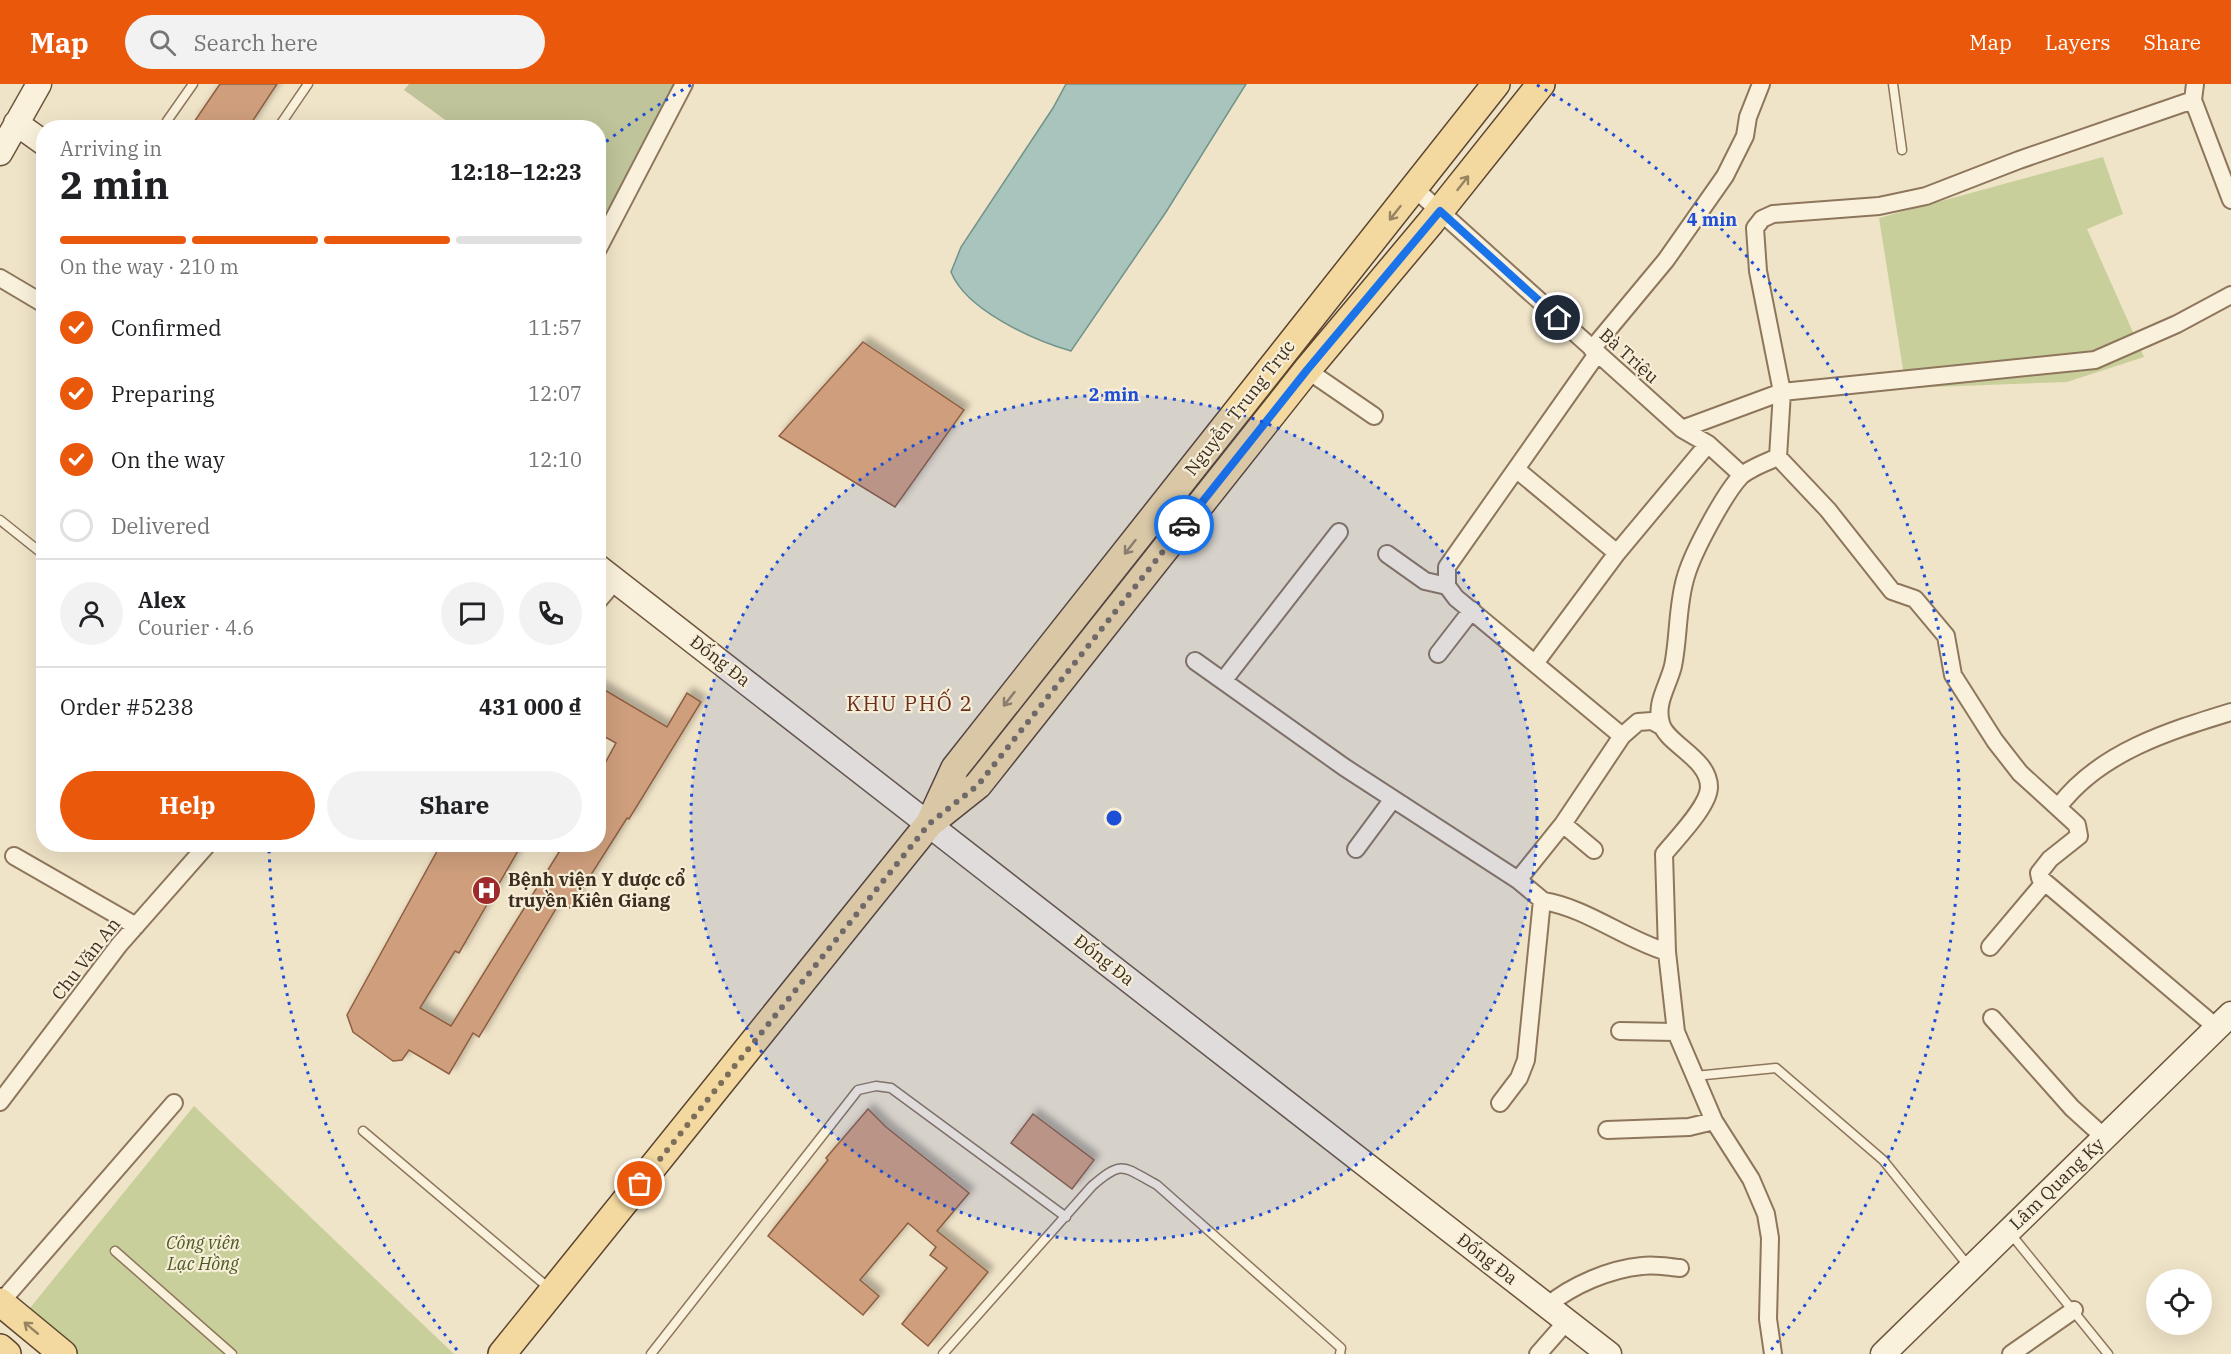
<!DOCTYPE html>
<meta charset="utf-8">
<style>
:root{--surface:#fff;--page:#f2f2f2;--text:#202124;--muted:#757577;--line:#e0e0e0;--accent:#ea580c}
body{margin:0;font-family:"IBM Plex Serif",serif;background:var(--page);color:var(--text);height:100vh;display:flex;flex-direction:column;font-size:22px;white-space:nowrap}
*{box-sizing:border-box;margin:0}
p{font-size:20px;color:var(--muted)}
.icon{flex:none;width:33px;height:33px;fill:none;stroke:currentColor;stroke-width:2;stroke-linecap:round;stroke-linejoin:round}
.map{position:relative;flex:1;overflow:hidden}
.details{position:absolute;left:36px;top:36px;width:570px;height:732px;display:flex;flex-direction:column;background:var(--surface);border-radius:24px;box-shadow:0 6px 24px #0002}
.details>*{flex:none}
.fabs{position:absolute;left:2146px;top:1185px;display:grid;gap:12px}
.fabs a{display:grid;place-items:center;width:66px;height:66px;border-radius:50%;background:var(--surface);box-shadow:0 6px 24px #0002;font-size:30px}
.pin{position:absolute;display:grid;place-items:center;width:51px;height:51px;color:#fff;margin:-26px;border:3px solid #fff;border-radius:50%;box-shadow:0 2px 6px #0007}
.courier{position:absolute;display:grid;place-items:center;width:60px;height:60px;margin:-30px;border:4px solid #1a73e8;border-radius:50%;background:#fff;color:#222;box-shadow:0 2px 8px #0007}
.overview em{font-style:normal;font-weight:800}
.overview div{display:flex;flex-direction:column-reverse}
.overview{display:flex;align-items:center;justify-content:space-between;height:102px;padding:0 24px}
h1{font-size:39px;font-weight:800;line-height:45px}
.bar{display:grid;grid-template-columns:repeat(4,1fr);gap:9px 6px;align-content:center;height:72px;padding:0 24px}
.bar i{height:8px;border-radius:4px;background:var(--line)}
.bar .on{background:var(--accent)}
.bar p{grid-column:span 4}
.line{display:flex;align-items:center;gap:15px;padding:0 24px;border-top:2px solid var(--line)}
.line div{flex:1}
.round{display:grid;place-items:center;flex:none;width:63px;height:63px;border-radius:32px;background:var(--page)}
ol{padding:0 24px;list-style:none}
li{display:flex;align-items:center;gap:18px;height:66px}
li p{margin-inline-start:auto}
li .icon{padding:6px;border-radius:50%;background:var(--accent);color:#fff;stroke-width:4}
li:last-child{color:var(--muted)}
li i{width:33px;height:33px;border:3px solid var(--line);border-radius:50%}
.cta{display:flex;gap:12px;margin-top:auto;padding:12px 24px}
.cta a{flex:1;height:69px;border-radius:36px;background:var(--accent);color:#fff;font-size:24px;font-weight:800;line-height:69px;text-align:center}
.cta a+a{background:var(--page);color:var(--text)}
header{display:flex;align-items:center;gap:36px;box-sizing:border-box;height:84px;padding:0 30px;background:var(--accent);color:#fff}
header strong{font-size:28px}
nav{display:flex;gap:33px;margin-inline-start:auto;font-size:21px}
.search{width:420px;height:54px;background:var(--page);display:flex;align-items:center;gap:15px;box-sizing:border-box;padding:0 21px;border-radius:33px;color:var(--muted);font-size:22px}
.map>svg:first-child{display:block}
.green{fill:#c9cf9b}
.cemetery{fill:#bfc49a}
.water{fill:#a9c4bc;stroke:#6f938a;stroke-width:1.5}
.building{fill:#cf9f7d;stroke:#8d5f41;stroke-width:1.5;filter:url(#shadow)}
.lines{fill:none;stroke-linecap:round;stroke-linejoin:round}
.lane-casing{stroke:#8d765c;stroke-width:11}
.street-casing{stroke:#8d765c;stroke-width:20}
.secondary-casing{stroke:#6f573f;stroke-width:27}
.primary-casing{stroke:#5b4430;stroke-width:30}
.lane{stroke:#faf1dc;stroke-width:8}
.street{stroke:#faf1dc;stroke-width:16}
.secondary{stroke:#faf1dc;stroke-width:24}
.primary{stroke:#f3d9a0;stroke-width:27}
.oneway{stroke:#988460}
.done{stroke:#7c6e5b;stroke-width:6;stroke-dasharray:0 10.8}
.route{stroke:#1a73e8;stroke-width:8}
.ring{fill:none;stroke:#1d4ed8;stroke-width:3;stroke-dasharray:3 6}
.labels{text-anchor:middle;stroke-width:4.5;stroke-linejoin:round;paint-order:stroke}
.street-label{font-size:18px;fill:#3d2e20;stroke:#f7eed8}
.poi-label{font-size:18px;font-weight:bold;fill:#3d2e20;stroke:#f7eed8;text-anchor:start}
.park-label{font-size:18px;font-style:italic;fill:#4d5a26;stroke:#f7eed8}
.quarter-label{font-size:21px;letter-spacing:1.5px;fill:#6b2e1e;stroke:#f7eed8}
.centre{fill:#1d4ed8;stroke:#f7eed8;stroke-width:3}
.ring-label{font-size:18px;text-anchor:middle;font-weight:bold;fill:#1d4ed8;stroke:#f7eed8;stroke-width:4.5;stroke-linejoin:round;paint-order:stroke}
</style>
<header>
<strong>Map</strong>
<div class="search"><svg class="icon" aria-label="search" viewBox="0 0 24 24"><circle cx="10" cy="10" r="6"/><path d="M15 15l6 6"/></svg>Search here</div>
<nav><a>Map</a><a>Layers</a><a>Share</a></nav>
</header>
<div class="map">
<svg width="2231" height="1270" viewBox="0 0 2231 1270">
<defs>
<filter id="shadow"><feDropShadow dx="5.5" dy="-5.5" stdDeviation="3" flood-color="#0004"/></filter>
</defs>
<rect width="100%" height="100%" fill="#f0e4c8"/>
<!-- green -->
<path class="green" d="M2103 73 2123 130 2087 145 2144 273 2067 298 1906 304 1879 134Z
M194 1022 454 1270H63L21 1235Z"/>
<!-- cemetery -->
<path class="cemetery" d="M409 0H674L600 141 598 44 455 43 404 6Z"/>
<!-- water -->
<path class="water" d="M1066 0H1246L1166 128 1071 267C1033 256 966 226 951 188L961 163 1053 24Z"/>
<!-- building -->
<path class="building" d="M220 0H277L248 44H202L194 38Z
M863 258 964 326 895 423 779 352Z
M598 602 667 643 687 609 701 618 629 735 627 734 570 824 560 818 479 953 473 949 449 990 409 966 402 976 393 977 353 948 347 931 441 760H522L459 869 455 867 420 924 451 942 564 760H598V692L616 659 598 649Z
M868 1025 886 1043 969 1109 937 1147 988 1188 928 1262 902 1240 947 1184 930 1171 936 1163 908 1139 860 1196 879 1212 863 1231 768 1152 828 1076 826 1074Z
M1033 1030 1094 1076 1072 1105 1011 1059Z"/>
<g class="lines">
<defs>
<path id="lane" d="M1893 0 1902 66
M176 44 167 37 193 0
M278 44 308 0
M0 436 44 471
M1695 992 1776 984 1883 1076 1970 1184
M363 1047 550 1205
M2010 1149 2108 1270
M115 1167 232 1270
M651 1270 858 1006 876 1002 891 1004 1066 1133
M943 1270 1092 1102C1123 1075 1123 1083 1157 1101L1331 1255 1341 1264 1340 1270"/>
<path id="street" d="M2195 0 2193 16 2231 116
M1414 104 1682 345 1708 360 1742 391
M598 165 684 0
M0 194 44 220
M1592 265 1666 176 1725 92 1745 52 1748 33 1761 0
M1597 270 1447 483V502L1456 514 1622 652
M1307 286 1374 332
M1682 345 1782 308 2095 276 2177 240 2231 211
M1778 373 1828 426 1892 507 1915 515 1946 552 1953 591 1995 657 2020 689 2077 741 2079 752 2050 775 2039 789 2040 794 2216 943
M1516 385 1617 469
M1387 470 1425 497 1447 502
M598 517 616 496
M1438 570 1472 526
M1195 577 1344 683 1518 796 1542 816 1526 976 1519 994 1500 1019
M1536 578 1617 469 1708 360
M1223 597 1339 448
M2059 722C2100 668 2169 647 2231 628
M1563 740 1594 766
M1356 765 1393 715
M14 772 136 842
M1518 796 1563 740 1622 652 1638 638 1652 637 1661 642
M1543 817C1587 824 1624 855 1667 868
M1990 863 2044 799
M1992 934 2072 1024 2104 1053
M1620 947 1676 948
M0 1018 119 861 208 760
M1607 1046 1689 1043 1714 1037
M1 1218 174 1019
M1547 1222C1572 1201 1610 1185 1642 1182 1654 1180 1668 1183 1680 1184
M1538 1270 1567 1237
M1773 1270 1768 1235 1770 1154 1766 1130 1751 1095 1714 1037 1676 948 1667 868 1664 770C1676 755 1709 722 1709 703 1709 674 1666 660 1661 639 1655 619 1668 602 1673 582 1679 553 1677 520 1686 492 1693 468 1724 410 1741 392 1750 384 1767 378 1778 373L1782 308 1758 187 1755 144 1762 135 1773 130 1879 122 1926 112 2019 76 2193 16
M2011 1270 2074 1226"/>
<path id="secondary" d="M16 39 44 59
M0 69 39 0
M598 483 1609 1270
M1883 1270 2231 930"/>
<path id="primary" d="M931 736 955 684 1496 0
M0 1218 63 1270
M0 1264 7 1270
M502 1270 929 740 978 701 1307 286 1431 138 1541 0"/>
</defs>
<!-- lane casing -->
<use href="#lane" class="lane-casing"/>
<!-- street casing -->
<use href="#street" class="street-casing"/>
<!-- secondary casing -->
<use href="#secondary" class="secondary-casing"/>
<!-- primary casing -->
<use href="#primary" class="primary-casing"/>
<!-- lane -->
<use href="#lane" class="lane"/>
<!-- street -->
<use href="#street" class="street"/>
<!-- secondary -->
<use href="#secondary" class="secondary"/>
<!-- primary -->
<use href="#primary" class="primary"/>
</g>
<!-- one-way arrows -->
<defs><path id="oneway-shaft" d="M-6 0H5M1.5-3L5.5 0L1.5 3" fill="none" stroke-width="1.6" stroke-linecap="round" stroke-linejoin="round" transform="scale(1.5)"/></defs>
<g class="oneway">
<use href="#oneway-shaft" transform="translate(1463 99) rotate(-52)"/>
<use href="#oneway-shaft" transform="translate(1395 129) rotate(128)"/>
<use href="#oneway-shaft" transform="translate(1130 463) rotate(128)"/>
<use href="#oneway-shaft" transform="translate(1009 615) rotate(128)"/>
<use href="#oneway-shaft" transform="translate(31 1244) rotate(-140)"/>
</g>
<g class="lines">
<!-- done -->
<path class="done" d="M640 1100 929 740 978 701 1184 441"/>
<!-- route -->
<path class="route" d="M1184 441 1307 286 1440 127 1558 234"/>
</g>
<!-- distance rings -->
<circle cx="1114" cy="734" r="423" fill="#1d4ed8" fill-opacity=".12"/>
<g class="ring">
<circle cx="1114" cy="734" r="423"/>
<path d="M457 1266A846 846 0 0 1 269 764M599 63A846 846 0 0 1 691 1M1537 1A846 846 0 0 1 1771 1266"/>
</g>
<!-- icons -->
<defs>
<symbol id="hospital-disc" viewBox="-11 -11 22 22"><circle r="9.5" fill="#9e2a2b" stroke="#f7eed8"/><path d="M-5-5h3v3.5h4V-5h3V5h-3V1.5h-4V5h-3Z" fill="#fff"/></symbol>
</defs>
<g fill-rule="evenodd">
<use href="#hospital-disc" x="470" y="790" width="33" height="33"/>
</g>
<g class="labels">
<!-- street labels -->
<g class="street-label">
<text transform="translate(1629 272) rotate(42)" y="6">Bà Triệu</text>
<text transform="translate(1240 324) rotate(-52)" y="6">Nguyễn Trung Trực</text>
<text transform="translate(720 577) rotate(38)" y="6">Đống Đa</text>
<text transform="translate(86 875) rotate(-52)" y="6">Chu Văn An</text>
<text transform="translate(1104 876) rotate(38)" y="6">Đống Đa</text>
<text transform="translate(2057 1100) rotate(-44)" y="6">Lâm Quang Ky</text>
<text transform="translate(1487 1175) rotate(38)" y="6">Đống Đa</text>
</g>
<!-- poi labels -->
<g class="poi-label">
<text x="508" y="802">Bệnh viện Y dược cổ<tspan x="508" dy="21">truyền Kiên Giang</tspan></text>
</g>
<!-- park labels -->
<g class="park-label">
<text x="203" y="1165">Công viên<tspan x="203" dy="21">Lạc Hồng</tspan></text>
</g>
<!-- quarter labels -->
<g class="quarter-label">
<text x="910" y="627">KHU PHỐ 2</text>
</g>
</g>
<circle cx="1114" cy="734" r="9" class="centre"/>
<g class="ring-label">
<text x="1712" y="142">4 min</text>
<text x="1114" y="317">2 min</text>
</g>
</svg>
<div class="fabs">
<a><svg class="icon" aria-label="locate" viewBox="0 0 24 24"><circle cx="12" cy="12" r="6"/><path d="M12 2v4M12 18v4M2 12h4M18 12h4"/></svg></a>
</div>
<div class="pin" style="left:640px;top:1100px;background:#ea580c"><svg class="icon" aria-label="bag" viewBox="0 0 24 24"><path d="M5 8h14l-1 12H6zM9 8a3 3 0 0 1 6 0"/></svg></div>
<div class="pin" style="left:1558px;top:234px;background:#1f2937"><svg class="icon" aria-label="home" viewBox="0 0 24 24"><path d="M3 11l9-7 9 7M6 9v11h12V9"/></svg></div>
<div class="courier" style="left:1184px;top:441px"><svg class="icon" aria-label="car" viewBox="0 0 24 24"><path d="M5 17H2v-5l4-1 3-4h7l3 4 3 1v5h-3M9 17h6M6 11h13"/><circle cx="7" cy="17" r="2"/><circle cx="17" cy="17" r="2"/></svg></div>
<section class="details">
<div class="overview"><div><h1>2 min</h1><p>Arriving in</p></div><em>12:18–12:23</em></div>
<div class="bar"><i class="on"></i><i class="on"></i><i class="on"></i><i></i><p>On the way · 210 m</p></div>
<ol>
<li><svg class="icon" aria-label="check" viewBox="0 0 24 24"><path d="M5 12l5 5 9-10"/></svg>Confirmed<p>11:57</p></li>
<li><svg class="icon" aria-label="check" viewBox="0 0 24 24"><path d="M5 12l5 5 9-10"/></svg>Preparing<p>12:07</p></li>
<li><svg class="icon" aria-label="check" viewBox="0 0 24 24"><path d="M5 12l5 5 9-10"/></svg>On the way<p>12:10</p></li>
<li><i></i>Delivered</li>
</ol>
<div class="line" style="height:108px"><a class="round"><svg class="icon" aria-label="person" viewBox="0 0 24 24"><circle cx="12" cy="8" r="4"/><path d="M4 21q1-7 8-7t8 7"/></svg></a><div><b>Alex</b><p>Courier · 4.6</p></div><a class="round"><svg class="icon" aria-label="chat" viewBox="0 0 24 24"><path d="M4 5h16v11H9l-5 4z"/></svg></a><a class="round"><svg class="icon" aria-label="phone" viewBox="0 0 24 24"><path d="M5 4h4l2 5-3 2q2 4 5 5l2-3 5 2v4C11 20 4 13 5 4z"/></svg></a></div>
<div class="line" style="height:78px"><div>Order #5238</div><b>431 000 ₫</b></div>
<div class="cta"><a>Help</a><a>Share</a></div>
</section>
</div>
